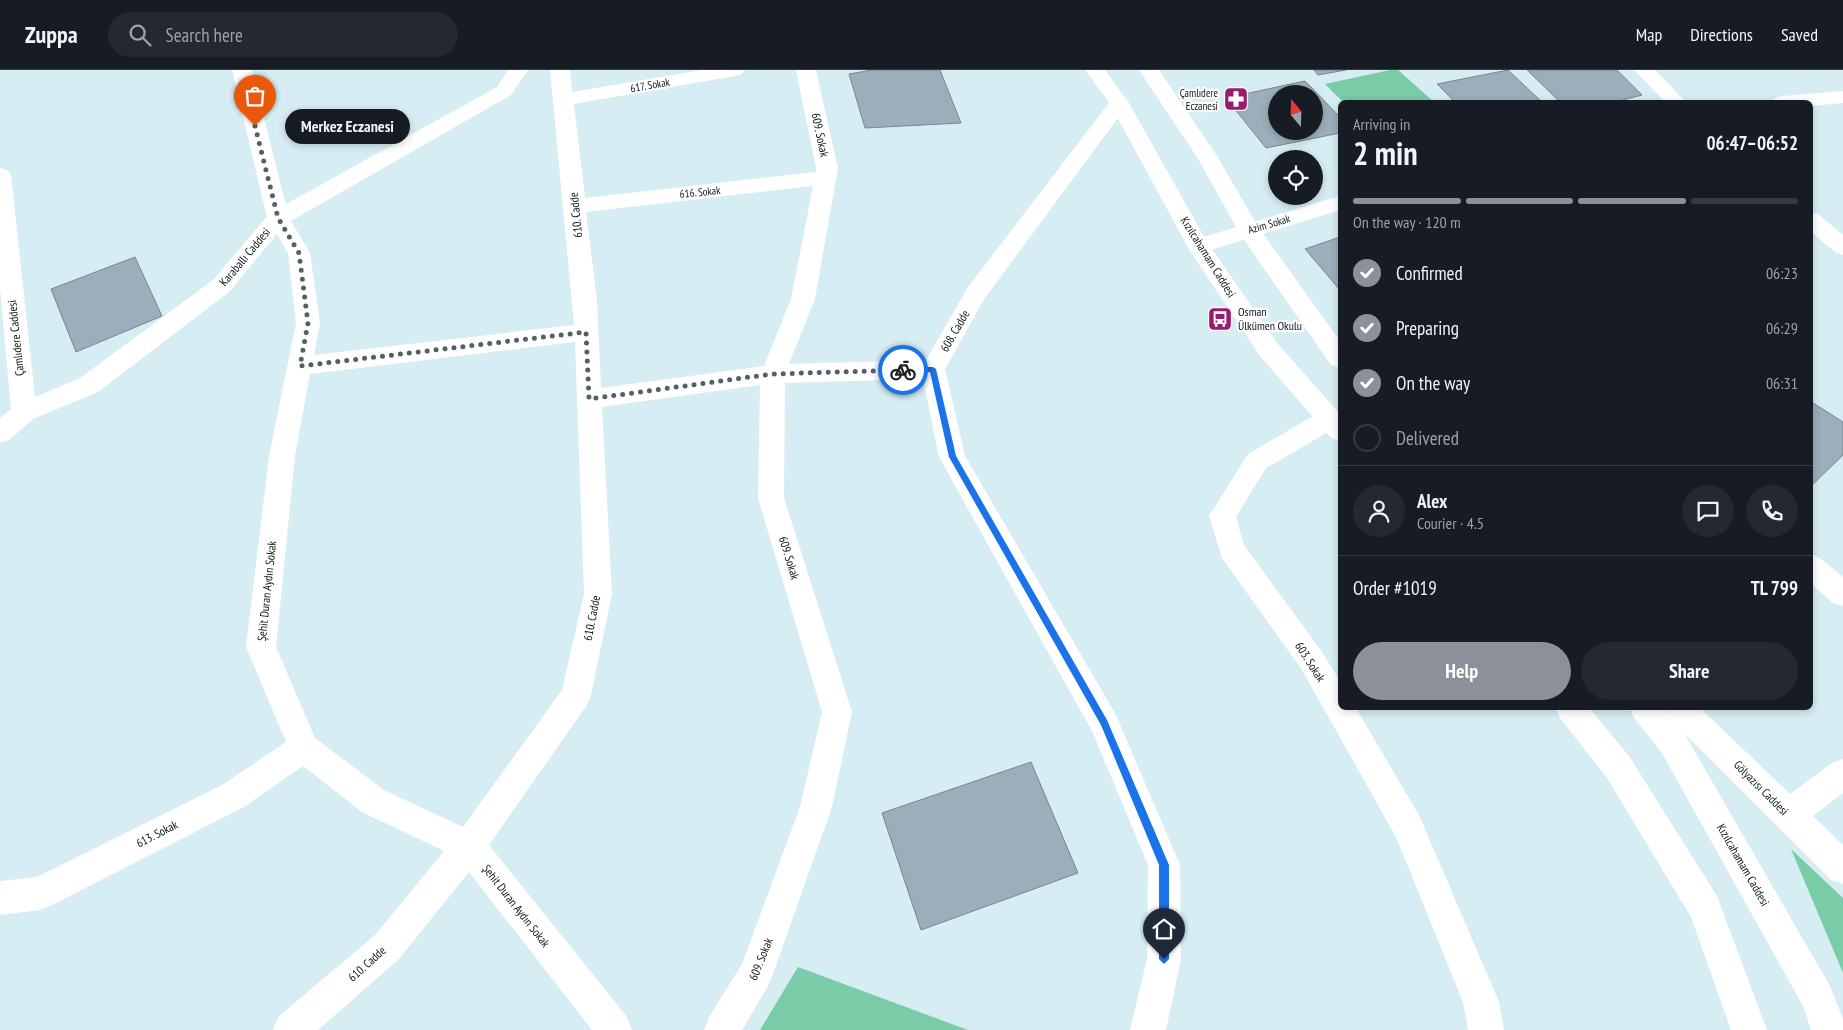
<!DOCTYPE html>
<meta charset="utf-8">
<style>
:root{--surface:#171b24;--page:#242831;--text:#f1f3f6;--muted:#9ea1a6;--line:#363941;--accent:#8c9099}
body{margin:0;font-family:"PT Sans Narrow",sans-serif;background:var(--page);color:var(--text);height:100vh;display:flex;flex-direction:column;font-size:19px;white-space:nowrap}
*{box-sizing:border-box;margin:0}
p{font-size:16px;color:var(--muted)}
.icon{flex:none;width:28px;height:28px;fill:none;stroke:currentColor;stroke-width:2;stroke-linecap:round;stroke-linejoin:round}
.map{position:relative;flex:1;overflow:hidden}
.panel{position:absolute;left:1338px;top:30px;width:475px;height:610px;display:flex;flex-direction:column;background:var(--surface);border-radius:8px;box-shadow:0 2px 8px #0003}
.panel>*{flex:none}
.needle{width:32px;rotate:341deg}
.buttons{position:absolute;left:1268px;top:15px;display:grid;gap:10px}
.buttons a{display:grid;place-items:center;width:55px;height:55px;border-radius:50%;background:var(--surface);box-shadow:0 2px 8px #0003;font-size:25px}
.pin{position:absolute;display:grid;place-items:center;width:42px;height:42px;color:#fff;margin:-51px -21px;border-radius:50% 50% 50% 0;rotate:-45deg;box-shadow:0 0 5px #0007}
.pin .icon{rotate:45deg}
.courier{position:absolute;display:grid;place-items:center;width:50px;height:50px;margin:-25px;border:4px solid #1a73e8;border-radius:50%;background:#fff;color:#222;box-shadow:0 1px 6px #0007}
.bubble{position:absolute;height:35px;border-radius:18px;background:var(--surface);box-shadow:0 2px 8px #0003;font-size:16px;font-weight:600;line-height:35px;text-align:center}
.headline em{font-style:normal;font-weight:600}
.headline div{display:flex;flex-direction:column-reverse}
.headline{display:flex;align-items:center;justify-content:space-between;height:85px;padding:0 15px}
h1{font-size:32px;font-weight:600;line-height:38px}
.bar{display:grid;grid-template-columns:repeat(4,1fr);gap:8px 5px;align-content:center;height:60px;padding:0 15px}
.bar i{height:6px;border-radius:4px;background:var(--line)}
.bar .active{background:var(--accent)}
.bar p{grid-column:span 4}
.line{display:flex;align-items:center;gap:12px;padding:0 15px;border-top:1px solid var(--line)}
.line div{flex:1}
.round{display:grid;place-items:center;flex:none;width:52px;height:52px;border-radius:26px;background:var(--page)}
ol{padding:0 15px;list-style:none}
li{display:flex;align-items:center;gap:15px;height:55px}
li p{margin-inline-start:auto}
li .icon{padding:5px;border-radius:50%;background:var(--accent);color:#fff;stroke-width:4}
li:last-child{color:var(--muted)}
li i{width:28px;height:28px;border:2px solid var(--line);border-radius:50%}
.action{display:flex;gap:10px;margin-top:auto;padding:10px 15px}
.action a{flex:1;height:58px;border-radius:30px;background:var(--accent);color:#fff;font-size:20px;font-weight:600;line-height:58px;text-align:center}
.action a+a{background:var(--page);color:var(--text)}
header{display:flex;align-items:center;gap:30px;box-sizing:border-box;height:70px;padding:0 25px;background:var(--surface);border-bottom:1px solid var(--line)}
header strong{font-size:24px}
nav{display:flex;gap:28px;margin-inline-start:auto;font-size:18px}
.search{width:350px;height:45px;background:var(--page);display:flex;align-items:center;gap:12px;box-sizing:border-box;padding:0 18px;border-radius:28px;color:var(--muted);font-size:19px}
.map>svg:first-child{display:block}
.green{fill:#7acba7}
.building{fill:#9daebb;stroke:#778794;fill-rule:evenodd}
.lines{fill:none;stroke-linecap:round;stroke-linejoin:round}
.minor{fill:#fff;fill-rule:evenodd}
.tertiary{fill:#fff;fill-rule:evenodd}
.secondary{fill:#fff;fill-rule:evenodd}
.route{fill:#1a73e8}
.done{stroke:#536165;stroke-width:5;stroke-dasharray:0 9}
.labels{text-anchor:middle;stroke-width:4.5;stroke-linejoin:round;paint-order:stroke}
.far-street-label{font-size:11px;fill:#0d1618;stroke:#fff}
.far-poi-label{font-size:11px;fill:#0d1618;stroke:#fff;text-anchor:end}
.street-label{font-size:12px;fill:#0d1618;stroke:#fff}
.poi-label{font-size:12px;fill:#0d1618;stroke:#fff;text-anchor:start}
</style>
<header>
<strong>Zuppa</strong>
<div class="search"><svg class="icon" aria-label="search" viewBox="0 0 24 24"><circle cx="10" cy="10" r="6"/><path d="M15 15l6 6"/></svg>Search here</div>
<nav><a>Map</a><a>Directions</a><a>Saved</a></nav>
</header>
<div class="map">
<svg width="1843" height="960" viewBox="0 0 1843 960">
<rect width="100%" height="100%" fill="#d5edf3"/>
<!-- green -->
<path class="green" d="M1390 0H1398L1434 32H1343L1325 14Z
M1791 779 1843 828V903Z
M798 897 968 960H760Z"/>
<!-- building -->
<path class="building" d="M872 0H940L961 53 865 58 849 4Z
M1314 0H1346L1318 5Z
M1508 0 1542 32H1455L1437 14Z
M1527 0H1617L1642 25 1615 32H1560Z
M1305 11 1340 47V63L1266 78 1226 28ZM1276 24H1314V61H1276Z
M1340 167V220L1305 179Z
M135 187 162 246 76 282 51 219Z
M1810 331 1843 352V385L1810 417Z
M1031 692 1078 803 921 860 882 743Z"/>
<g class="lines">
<!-- minor -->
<path class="minor" d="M508 0H528L511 25 291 151 310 183 320 253 314 285 574 255 550 0H570L572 22 702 0H745L742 4 735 6 574 34 585 128 816 102V98L796 0H816L838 98 815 229 789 294 926 290 968 217 1112 29 1119 27 1126 29 1129 33 1126 37 985 228 945 299 965 386 1115 643 1180 795 1181 889 1166 960H1130L1147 889 1148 795 1092 661 939 387 923 309 785 313 784 428 852 642 832 737 773 904 768 916 742 960H704L709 947 742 894 800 737 822 642 758 428 760 315 602 337 612 524 591 625 587 635 489 775 627 947 632 960H592L469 802 399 889 318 960H273L278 947 375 865 444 781 362 742 303 696 244 737 52 835 40 840 0 845V811L37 807 222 715 286 672 246 577 269 386 296 253 288 183 277 164 229 222 98 322 33 349 9 370 0 373V348L11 339 0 219V98L7 100 11 105 35 327 80 308 213 210 270 143 497 17ZM813 116 791 229 764 296 601 318 597 230 586 142ZM575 272 584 524 562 620 463 757 384 720 315 668 276 577 295 386 310 304Z
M1634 0H1655L1686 32H1665Z
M1843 21V33L1810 36V32H1772L1775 28 1782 26Z
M1340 126V140L1198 184 1190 181 1187 176 1190 171Z
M1810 142 1818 144 1843 165V185L1835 182 1810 161Z
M1329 339 1338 342 1340 346 1338 356 1266 398 1236 447 1244 475 1322 582 1340 611V638H1356L1419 745 1499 932 1504 960H1468L1463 932 1396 767 1302 600 1222 488 1209 446 1248 384 1320 342Z
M1810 484 1820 488 1843 507V536L1833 533 1810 513Z
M1665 638H1700L1790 724 1832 693 1843 689V723L1813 746 1843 775V814L1831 810 1669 648Z"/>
<!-- tertiary -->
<path class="tertiary" d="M232 0H252L289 148 286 153 278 155 270 153 267 148Z"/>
<!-- secondary -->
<path class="secondary" d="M1085 0H1105L1129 33 1207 172 1278 274 1340 344V371L1331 368 1260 286 1190 181 1110 34Z
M1139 0H1159L1217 86 1257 155 1340 271V298L1331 295 1240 164 1197 87Z
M1556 638H1589L1629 686 1717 826 1767 960H1731L1691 847 1607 708 1560 648Z
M1630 638H1663L1684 663 1830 916 1843 949V960H1811L1803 936 1662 683 1634 648Z"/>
</g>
<!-- route -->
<path class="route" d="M933 297 936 299 956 386 1107 650 1169 795V889L1164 894 1159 889V795L1101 655 949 387 930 302 903 303 899 300 903 297Z"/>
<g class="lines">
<!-- done -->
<path class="done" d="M255 56 278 148 299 183 308 253 300 296 586 262 589 329 772 304 903 300"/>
</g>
<!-- icons -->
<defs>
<symbol id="pharmacy-square" viewBox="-11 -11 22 22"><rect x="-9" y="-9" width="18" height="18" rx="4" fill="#991a71" stroke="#fff"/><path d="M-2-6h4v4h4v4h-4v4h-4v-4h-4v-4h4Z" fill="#fff"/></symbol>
<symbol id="bus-square" viewBox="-11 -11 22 22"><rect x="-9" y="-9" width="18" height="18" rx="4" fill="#991a71" stroke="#fff"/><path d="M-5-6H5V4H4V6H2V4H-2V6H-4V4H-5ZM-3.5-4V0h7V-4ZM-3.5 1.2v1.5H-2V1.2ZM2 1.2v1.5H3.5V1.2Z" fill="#fff"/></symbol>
</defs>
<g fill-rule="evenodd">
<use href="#pharmacy-square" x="1222" y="15" width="28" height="28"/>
<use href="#bus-square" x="1206" y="235" width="28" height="28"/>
</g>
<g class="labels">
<!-- far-street labels -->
<g class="far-street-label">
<text transform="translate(650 15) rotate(-10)" y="4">617. Sokak</text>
<text transform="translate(700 122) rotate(-6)" y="4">616. Sokak</text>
<text transform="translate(1269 154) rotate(-16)" y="4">Azim Sokak</text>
</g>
<!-- far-poi labels -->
<g class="far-poi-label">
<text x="1218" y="27">Çamlıdere<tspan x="1218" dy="13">Eczanesi</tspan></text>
</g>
<!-- street labels -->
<g class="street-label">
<text transform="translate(820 65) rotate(78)" y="4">609. Sokak</text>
<text transform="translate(576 145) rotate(-96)" y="4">610. Cadde</text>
<text transform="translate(245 187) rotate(-50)" y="4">Karaballı Caddesi</text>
<text transform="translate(1208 187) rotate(58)" y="4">Kızılcahamam Caddesi</text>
<text transform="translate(955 261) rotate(-60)" y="4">608. Cadde</text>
<text transform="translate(16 268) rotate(-96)" y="4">Çamlıdere Caddesi</text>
<text transform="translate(789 488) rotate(73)" y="4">609. Sokak</text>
<text transform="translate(267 521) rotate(-84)" y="4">Şehit Duran Aydın Sokak</text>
<text transform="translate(592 548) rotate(-79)" y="4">610. Cadde</text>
<text transform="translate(1310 592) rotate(57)" y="4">603. Sokak</text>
<text transform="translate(1761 718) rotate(45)" y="4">Gölyazısı Caddesi</text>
<text transform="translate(157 764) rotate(-27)" y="4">613. Sokak</text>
<text transform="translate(1743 795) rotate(60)" y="4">Kızılcahamam Caddesi</text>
<text transform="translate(516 836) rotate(52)" y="4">Şehit Duran Aydın Sokak</text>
<text transform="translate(761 889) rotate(-68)" y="4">609. Sokak</text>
<text transform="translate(367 894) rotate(-42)" y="4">610. Cadde</text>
</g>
<!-- poi labels -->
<g class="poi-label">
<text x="1238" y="246">Osman<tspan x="1238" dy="14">Ülkümen Okulu</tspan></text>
</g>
</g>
</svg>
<div class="buttons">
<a><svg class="needle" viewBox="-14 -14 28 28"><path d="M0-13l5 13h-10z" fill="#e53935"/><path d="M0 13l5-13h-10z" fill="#9ea1a6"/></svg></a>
<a><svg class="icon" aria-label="locate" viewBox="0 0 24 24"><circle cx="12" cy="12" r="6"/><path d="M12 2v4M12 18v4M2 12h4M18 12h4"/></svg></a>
</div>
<div class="pin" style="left:255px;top:56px;background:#ea580c"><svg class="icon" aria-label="bag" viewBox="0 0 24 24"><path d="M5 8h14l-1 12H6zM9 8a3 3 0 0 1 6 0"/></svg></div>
<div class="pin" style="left:1164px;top:889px;background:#1f2937"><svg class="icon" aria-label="home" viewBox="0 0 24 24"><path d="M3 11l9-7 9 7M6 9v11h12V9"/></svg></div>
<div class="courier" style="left:903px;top:300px"><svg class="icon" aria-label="bike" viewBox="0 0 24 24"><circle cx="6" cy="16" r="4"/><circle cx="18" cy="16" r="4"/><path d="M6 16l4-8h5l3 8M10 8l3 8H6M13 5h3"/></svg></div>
<div class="bubble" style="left:285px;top:39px;width:125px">Merkez Eczanesi</div>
<section class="panel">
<div class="headline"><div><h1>2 min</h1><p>Arriving in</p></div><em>06:47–06:52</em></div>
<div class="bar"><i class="active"></i><i class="active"></i><i class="active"></i><i></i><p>On the way · 120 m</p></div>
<ol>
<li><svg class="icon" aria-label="check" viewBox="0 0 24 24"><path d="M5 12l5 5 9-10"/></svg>Confirmed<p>06:23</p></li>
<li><svg class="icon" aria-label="check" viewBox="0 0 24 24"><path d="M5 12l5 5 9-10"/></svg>Preparing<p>06:29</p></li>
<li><svg class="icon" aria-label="check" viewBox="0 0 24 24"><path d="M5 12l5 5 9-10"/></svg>On the way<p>06:31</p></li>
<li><i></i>Delivered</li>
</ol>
<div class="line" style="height:90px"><a class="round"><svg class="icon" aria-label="person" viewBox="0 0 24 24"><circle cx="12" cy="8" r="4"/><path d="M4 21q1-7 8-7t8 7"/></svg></a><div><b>Alex</b><p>Courier · 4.5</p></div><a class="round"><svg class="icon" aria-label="chat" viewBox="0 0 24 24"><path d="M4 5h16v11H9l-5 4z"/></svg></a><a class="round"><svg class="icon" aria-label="phone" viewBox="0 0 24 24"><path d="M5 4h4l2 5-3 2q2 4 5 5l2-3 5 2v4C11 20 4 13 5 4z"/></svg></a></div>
<div class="line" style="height:65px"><div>Order #1019</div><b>TL 799</b></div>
<div class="action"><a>Help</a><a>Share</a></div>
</section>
</div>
